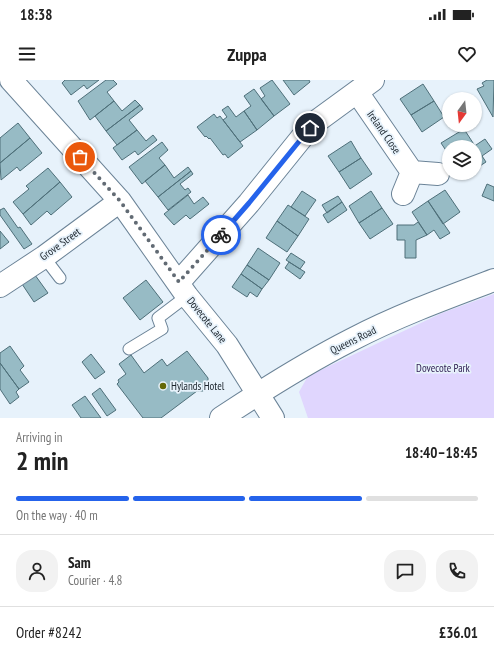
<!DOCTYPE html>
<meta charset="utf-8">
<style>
:root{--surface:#fff;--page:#f2f2f2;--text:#222;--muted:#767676;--line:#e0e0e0;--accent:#2563eb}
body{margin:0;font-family:"PT Sans Narrow",sans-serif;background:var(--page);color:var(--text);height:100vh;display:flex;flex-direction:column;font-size:15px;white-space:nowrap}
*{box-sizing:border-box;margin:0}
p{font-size:13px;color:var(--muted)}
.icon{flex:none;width:22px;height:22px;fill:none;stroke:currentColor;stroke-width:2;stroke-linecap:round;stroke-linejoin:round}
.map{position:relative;height:338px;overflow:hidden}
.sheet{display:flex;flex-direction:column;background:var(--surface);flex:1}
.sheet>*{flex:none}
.needle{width:26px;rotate:195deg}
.fabs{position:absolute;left:442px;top:12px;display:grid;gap:8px}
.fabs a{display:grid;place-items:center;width:40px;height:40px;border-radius:50%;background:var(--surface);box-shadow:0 1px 3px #0004;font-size:20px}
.pin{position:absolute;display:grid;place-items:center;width:34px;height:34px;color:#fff;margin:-17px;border:2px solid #fff;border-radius:50%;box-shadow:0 1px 4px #0007}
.courier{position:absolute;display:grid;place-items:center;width:40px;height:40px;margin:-20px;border:3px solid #2563eb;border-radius:50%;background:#fff;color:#222;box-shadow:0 1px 5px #0007}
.headline em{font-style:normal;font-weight:600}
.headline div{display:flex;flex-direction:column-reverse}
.headline{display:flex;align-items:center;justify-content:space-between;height:68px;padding:0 16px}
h1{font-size:26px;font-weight:600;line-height:30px}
.bar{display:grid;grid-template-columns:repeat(4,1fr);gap:6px 4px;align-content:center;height:48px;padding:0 16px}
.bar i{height:5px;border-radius:3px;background:var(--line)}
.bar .on{background:var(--accent)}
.bar p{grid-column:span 4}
.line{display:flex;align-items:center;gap:10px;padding:0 16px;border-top:1px solid var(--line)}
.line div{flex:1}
.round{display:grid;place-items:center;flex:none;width:42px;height:42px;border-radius:16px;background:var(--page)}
.status{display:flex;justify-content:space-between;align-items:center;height:28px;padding:0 20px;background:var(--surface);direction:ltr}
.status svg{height:11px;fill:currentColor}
header{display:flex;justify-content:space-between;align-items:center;height:52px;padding:0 16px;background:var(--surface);font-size:18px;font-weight:600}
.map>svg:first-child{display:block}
.green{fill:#e0d6fe}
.building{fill:#97bbc5;stroke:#4e6f79}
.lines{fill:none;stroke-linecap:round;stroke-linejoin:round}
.service-casing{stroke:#6b8397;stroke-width:13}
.minor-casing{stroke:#6b8397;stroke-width:24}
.primary-casing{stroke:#6b8397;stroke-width:24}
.service{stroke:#fff;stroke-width:11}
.minor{stroke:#fff;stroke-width:22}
.primary{stroke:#fff;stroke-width:22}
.done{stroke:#626b74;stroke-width:4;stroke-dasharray:0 7.2}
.route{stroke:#2563eb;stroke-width:5}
.poi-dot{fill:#646808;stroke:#e7f2fb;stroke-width:1.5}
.labels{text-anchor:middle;stroke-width:3.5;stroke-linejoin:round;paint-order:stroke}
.street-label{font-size:11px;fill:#1a232b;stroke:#e7f2fb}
.park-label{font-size:11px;fill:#342357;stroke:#e7f2fb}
.poi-label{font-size:11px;fill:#1a232b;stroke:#e7f2fb;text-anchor:start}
</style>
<div class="status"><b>18:38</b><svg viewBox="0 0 49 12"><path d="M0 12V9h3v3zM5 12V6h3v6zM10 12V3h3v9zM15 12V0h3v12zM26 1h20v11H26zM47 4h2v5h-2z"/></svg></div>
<header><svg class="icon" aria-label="menu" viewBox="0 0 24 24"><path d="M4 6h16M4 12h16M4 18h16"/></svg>Zuppa<svg class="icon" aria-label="heart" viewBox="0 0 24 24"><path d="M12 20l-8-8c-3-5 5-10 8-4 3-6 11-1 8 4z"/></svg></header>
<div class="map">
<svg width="494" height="338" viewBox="0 0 494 338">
<rect width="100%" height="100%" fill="#e7f2fb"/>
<!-- green -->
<path class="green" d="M494 214V338H308L299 312 308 296 442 233Z"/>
<!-- building -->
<path class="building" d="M65 0H99L87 9 84 5 71 15 62 3Z
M106 0H113L117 4 107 12 114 21 90 40 78 21Z
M272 0 290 24 274 36 261 19 265 16 260 8Z
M283 0H309L310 2 294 15Z
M487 0H494L493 37 477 9 484 6 482 3Z
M423 4 434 21 411 35 400 19Z
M254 9 274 36 257 50 244 31 251 26 244 16Z
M135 20 140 25 106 51 95 36 114 21 122 31Z
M434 21 444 37 422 52 411 35Z
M140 25 143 29 129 40 137 50 117 65 106 51Z
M228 26 236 37 244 31 257 50 240 62 223 40 227 37 222 30Z
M214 34 217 38 220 36 243 66 228 78 225 74 223 75 210 58 209 59 206 56 205 57 197 47Z
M18 43 30 58 0 83V58Z
M464 49 475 66 473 67H449V75L441 63Z
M137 50 146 61 153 55 157 60 138 75 135 71 122 80 113 68Z
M30 58 42 73 20 91 17 87 1 100 0 83Z
M485 59 492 69 482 76 486 82 475 89V67H473Z
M351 61 361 78 339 92 328 76Z
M162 62 168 70 159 78 165 85 142 104 129 87Z
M361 78 372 94 350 109 339 92Z
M165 85 174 98 188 87 191 91 158 117 145 101Z
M48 88 60 102 23 134 13 122 29 109 26 106Z
M191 91 193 94 180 104 185 110 188 108 191 112 168 130 158 117Z
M60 102 72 117 51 135 47 131 31 145 23 134Z
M487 104 494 107V121L482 116Z
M445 110 460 132 443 144 428 121Z
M302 111 316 120 305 136 291 127Z
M371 111 382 128 359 143 349 126Z
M188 115 194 124 203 117 209 124 190 139 186 135 174 145 164 134Z
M338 116 342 122 327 133 322 125Z
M428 121 450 153 440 159 434 150 427 155 412 132Z
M342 122 347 130 328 143 323 135Z
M288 125 309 139 298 156 277 141Z
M4 128 18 148 20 147 32 164 24 169 0 135V130Z
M382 128 393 144 370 159 359 143Z
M277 141 298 156 287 172 266 158Z
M418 142 427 155 416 160V178H405V160H397V145H414Z
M0 151 9 162 0 169Z
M258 168 280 183 269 200 247 185Z
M291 173 305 182 300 189 286 180Z
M289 182 305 192 300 199 285 188Z
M247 185 269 200 262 209 241 194Z
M241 194 262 209 257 217 250 212 247 217 232 207Z
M35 195 48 213 34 222 22 204Z
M146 200 163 222 140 240 123 218Z
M10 266 24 286 20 290 29 302 19 309 0 283V273Z
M187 271 208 298V307L203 311H197L161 338H143L117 304 119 302 118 300 126 294 119 284 131 275 144 293 162 279 167 286Z
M91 274 105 292 95 299 82 282Z
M0 283 19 309 16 312 19 317 10 324 0 309Z
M100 308 116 330 107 336 92 314Z
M85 316 101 338H81L72 325Z"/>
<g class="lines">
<defs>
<path id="service" d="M44 177 60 198
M129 269 162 249 158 238 187 216"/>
<path id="minor" d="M11 0 120 121 187 216 227 265 273 338
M357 12 412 92
M403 114 412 92 438 94
M179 202 249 123 303 56 317 41 373 0
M0 206 44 177 120 121"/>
<path id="primary" d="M221 338C263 310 306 283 351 260 397 236 446 218 494 200"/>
</defs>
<!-- service casing -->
<use href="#service" class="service-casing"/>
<!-- minor casing -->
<use href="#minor" class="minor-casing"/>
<!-- primary casing -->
<use href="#primary" class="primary-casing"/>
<!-- service -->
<use href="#service" class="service"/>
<!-- minor -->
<use href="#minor" class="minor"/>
<!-- primary -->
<use href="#primary" class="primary"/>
</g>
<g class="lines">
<!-- done -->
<path class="done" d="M80 77 120 121 179 202 221 155"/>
<!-- route -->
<path class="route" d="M221 155 249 123 310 48"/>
</g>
<!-- markers -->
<circle class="poi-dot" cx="163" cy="306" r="4"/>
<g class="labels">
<!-- street labels -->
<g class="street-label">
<text transform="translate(384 52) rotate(55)" y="4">Ireland Close</text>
<text transform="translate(60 164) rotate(-36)" y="4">Grove Street</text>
<text transform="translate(207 240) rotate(51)" y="4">Dovecote Lane</text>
<text transform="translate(353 260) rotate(-26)" y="4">Queens Road</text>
</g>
<!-- park labels -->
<g class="park-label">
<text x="443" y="292">Dovecote Park</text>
</g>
<!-- poi labels -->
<g class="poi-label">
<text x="171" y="310">Hylands Hotel</text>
</g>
</g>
</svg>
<div class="fabs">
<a><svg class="needle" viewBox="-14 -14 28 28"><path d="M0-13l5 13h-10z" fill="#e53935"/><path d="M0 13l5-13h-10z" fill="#767676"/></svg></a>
<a><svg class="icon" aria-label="layers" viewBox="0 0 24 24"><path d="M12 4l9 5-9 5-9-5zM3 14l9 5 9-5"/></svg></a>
</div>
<div class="pin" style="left:80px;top:77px;background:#ea580c"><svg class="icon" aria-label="bag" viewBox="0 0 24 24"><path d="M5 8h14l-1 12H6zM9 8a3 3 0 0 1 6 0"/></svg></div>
<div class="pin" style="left:310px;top:48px;background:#1f2937"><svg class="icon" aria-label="home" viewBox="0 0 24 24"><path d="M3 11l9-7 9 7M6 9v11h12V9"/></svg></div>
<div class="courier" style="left:221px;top:155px"><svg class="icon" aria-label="bike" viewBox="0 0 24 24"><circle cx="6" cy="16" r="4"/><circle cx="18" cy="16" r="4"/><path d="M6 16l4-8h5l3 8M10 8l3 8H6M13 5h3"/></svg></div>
</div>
<section class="sheet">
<div class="headline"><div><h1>2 min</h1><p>Arriving in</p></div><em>18:40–18:45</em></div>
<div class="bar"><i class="on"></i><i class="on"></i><i class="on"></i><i></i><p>On the way · 40 m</p></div>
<div class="line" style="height:72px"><a class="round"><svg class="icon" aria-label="person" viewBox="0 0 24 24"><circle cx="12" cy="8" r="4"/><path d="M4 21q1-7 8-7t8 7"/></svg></a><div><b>Sam</b><p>Courier · 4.8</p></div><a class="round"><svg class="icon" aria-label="chat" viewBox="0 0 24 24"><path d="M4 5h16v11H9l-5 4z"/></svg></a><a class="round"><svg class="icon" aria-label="phone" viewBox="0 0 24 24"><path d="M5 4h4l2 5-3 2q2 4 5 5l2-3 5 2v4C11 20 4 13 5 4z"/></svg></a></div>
<div class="line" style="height:52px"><div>Order #8242</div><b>£36.01</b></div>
</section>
